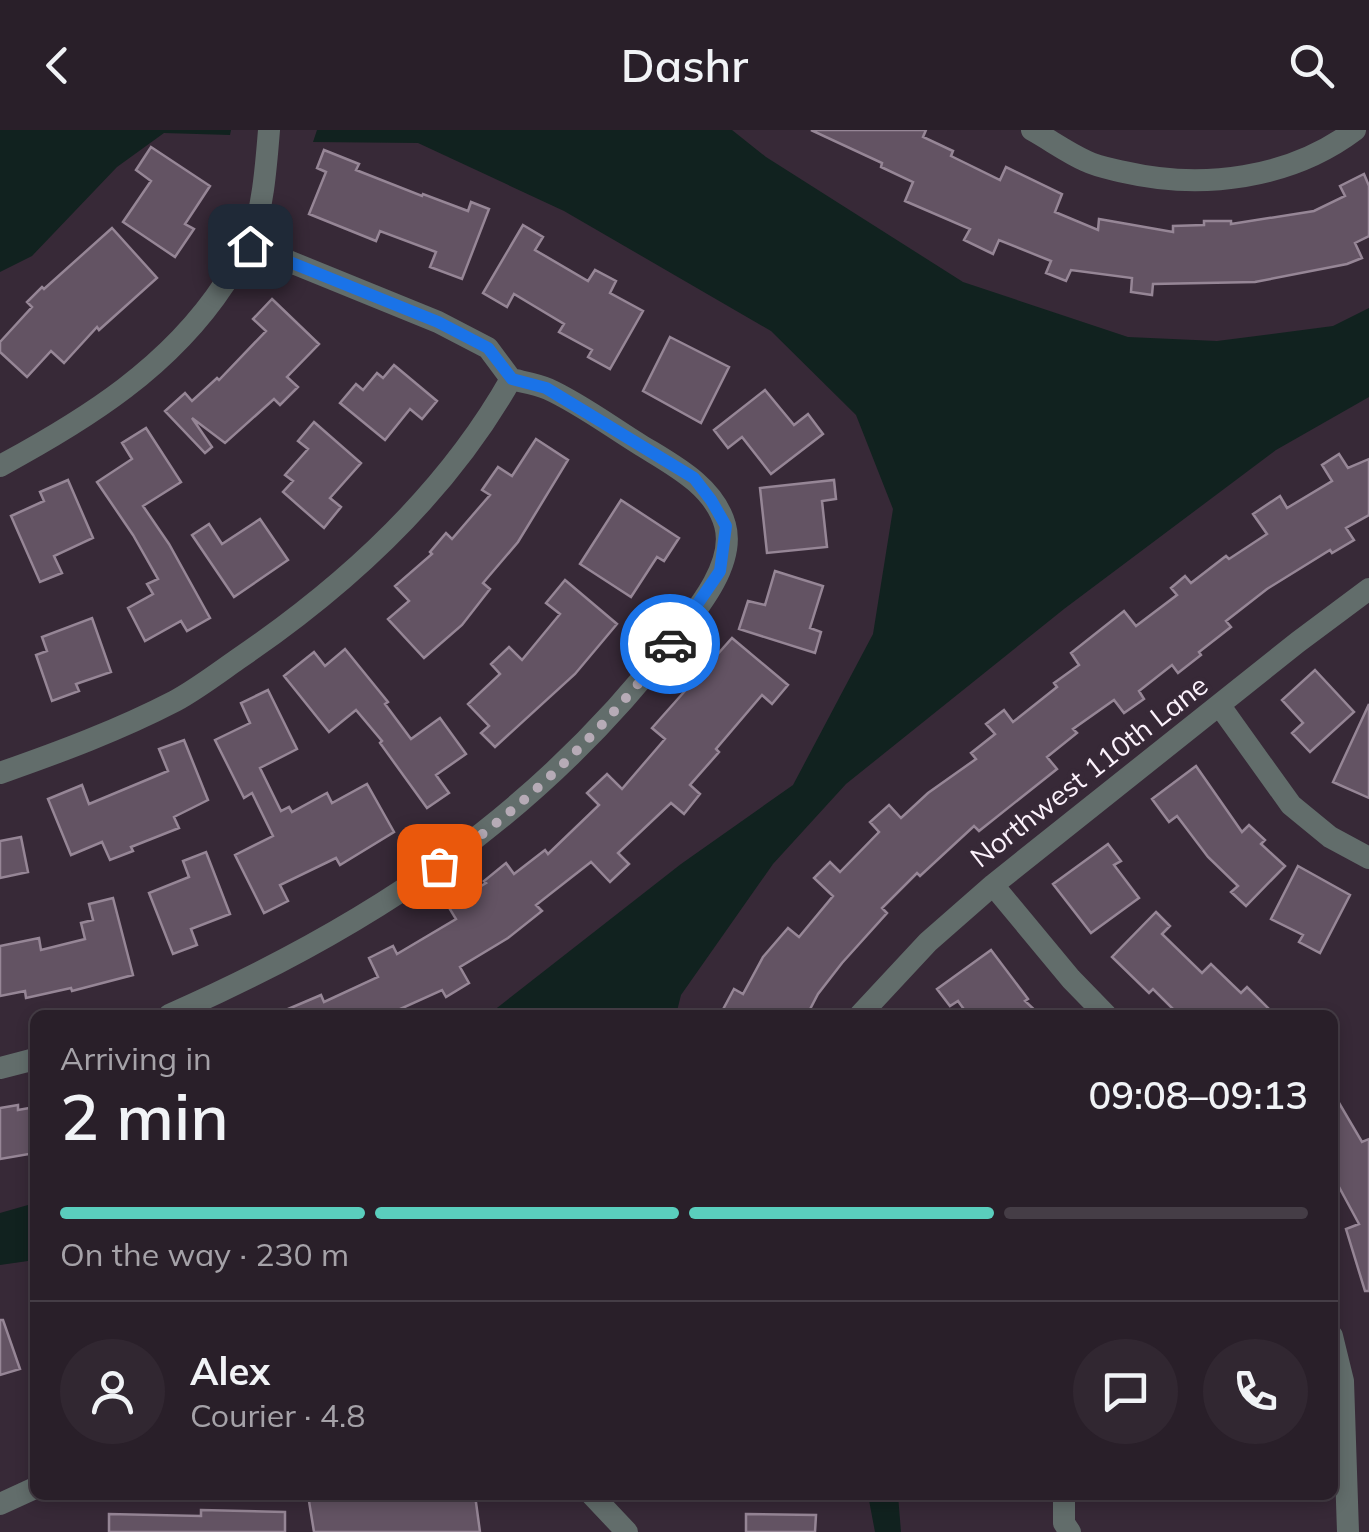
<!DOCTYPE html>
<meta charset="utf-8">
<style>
:root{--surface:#291f29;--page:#312731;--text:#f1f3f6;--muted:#a5a2a8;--line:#453d46;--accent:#5acebd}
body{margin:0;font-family:Mulish,sans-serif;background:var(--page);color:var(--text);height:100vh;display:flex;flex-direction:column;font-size:38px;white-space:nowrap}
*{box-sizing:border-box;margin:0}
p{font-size:32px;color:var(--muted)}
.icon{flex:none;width:55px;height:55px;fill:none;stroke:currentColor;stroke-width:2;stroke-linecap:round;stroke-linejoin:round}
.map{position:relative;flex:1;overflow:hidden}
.panel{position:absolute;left:30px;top:880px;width:1308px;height:490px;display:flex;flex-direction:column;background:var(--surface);border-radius:15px;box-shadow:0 5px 15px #0003,0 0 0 2px var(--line)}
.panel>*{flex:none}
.pin{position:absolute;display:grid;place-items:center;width:85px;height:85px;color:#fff;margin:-42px;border-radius:20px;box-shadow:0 5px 15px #0006}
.courier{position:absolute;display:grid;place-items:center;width:100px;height:100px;margin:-50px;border:8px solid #1a73e8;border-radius:50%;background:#fff;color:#222;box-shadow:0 2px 12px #0007}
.headline em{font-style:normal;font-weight:600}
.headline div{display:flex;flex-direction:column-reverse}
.headline{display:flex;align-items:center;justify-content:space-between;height:170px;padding:0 30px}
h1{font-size:65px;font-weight:600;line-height:75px}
.bar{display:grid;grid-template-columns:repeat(4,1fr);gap:15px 10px;align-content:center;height:120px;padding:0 30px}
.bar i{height:12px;border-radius:8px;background:var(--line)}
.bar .active{background:var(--accent)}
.bar p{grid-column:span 4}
.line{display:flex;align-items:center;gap:25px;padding:0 30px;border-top:2px solid var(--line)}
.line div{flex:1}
.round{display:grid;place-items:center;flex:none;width:105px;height:105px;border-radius:52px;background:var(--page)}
header{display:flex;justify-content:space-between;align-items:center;height:130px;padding:0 30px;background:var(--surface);font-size:45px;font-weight:600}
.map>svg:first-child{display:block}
.water{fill:#11221f}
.building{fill:#635363;stroke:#968696;stroke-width:2.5}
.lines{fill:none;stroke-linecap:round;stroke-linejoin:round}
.street{stroke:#626d6b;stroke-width:22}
.done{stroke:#b6abb6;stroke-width:10;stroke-dasharray:0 18}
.route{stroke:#1a73e8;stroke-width:12}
.labels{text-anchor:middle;stroke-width:9;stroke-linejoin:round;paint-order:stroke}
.street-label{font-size:28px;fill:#fbf1fb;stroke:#372937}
</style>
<header><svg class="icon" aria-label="back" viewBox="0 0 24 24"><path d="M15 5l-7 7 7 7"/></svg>Dashr<svg class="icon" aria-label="search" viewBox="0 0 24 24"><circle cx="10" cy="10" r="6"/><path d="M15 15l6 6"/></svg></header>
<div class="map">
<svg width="1369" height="1402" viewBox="0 0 1369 1402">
<rect width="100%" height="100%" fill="#372937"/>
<!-- water -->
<path class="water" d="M0 0H231L230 5 164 3 117 37 32 126 0 142Z
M317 0H732L766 27 963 152 1128 207 1217 211 1333 196 1369 178V267L1276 320 1064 479 846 654 773 734 681 865 676 885H488L681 734 793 655 873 504 893 379 856 285 771 201 564 81 418 13 313 12Z
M35 1073V1130L0 1135V1083Z
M868 1365H898L901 1402H875Z"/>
<!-- building -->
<path class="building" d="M811 0H926L923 7 953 21 951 26 1000 50 1006 37 1062 64 1055 82 1098 100 1099 89 1173 102V96L1204 95V91H1231V94L1314 81 1345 66 1340 56 1364 44 1369 56V106L1355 113 1362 128 1347 134 1255 152 1153 154 1152 165 1131 162 1132 148 1071 140 1066 151 1046 143 1051 131 999 110 993 124 964 110 970 99 905 71 913 52 881 37 882 33Z
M151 17 210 56 185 94 194 99 175 127 123 92 151 51 136 40Z
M324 20 359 34 356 40 422 66 423 64 468 81 471 72 489 79 462 149 430 137 436 122 380 101 376 111 309 84 326 42 317 38Z
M523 95 543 107 535 120 588 151 595 140 616 151 610 163 643 181 610 239 588 227 592 220 559 202 564 194 514 164 507 177 483 163Z
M112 98 157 148 99 200 97 197 64 233 51 221 27 247 0 222V212L32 177 27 172 42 157 44 159Z
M272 169 319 214 287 247 298 257 280 275 274 269 225 313 192 288 212 317 205 323 165 281 185 263 192 271 217 248 219 250 266 201 253 189Z
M670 207 729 237 701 293 643 261Z
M394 235 437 271 422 289 410 279 385 310 340 273 356 254 363 260 377 243 383 248Z
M765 260 794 295 808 284 823 304 771 344 742 307 728 318 714 300Z
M314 292 361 333 330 368 341 377 324 398 283 362 293 351 285 345 308 319 298 311Z
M146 298 181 352 143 376 169 414 210 488 187 501 181 491 145 511 128 478 153 464 147 454 158 449 133 405 97 352 132 329 122 313Z
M536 309 568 330 518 412 483 453 490 459 462 495 424 528 388 489 409 471 395 456 432 424 430 422 446 403 452 409 490 365 482 360 498 337 512 346Z
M1339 324 1348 338 1369 329V385L1346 398 1354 410 1332 423 1330 420 1267 459 1226 491 1231 497 1199 522 1201 525 1178 543 1172 535 1139 561 1144 569 1124 583 1114 570 1073 599 1077 603 1047 627 1057 639 979 701 974 696 920 746 917 743 882 778 887 783 842 833 818 864 807 885H720L734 859 743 864 763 827 788 798 799 807 833 766 814 748 830 732 840 742 879 702 870 692 889 675 901 688 928 663 976 629 971 623 995 604 986 594 1004 580 1013 592 1057 557 1054 553 1079 535 1071 523 1124 481 1136 496 1177 465 1171 458 1185 446 1191 453 1226 426 1229 429 1267 404 1253 384 1280 366 1287 378 1332 351 1322 335Z
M68 350 93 408 54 426 62 443 40 452 11 386 44 371 40 362Z
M834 350 836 369 822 371 827 417 767 423 760 358Z
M621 370 679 408 664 431 657 427 631 467 580 434Z
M260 389 288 430 234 467 192 405 209 394 222 414Z
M775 441 823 456 810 498 821 502 815 523 739 499 748 471 765 475Z
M565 450 617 494 575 544 495 617 481 603 489 596 468 574 500 544 491 534 509 517 522 530 560 484 546 473Z
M92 488 111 542 76 554 79 561 52 571 36 525 47 521 42 507Z
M732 508 788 555 772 574 762 565 716 619 719 622 690 655 700 664 684 684 671 673 618 723 629 734 610 752 591 732 536 775 542 781 508 808 460 837 469 853 446 867 442 860 387 885H274L321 865 324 872 378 847 369 828 393 816 397 824 456 789 448 776 486 753 484 751 506 733 514 744 545 720 548 724 599 675 587 663 607 644 622 659 665 609 652 598Z
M345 519 388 572 385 574 411 609 440 588 466 624 436 645 449 663 427 678 380 613 382 611 356 580 329 602 284 546 314 522 325 536Z
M1315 540 1354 582 1310 622 1292 603 1303 593 1282 570Z
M268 560 297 619 260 638 281 681 289 677 292 682 327 663 332 673 367 654 394 702 340 735 336 728 280 755 288 771 264 783 235 725 273 706 252 663 244 668 215 610 250 593 241 573Z
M1369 574V668L1333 652Z
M184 610 208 670 174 687 179 698 131 717 133 721 110 730 102 712 71 725 48 669 82 655 89 674 168 641 159 619Z
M1196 636 1242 702 1249 695 1265 710 1261 714 1285 736 1246 776 1231 762 1238 756 1208 727 1177 686 1169 692 1152 669Z
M21 707 28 742 0 748V711Z
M1108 714 1121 731 1114 735 1139 768 1091 803 1053 754Z
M206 722 230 784 191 799 197 815 173 824 149 763 189 747 183 731Z
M1298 736 1350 765 1320 823 1299 812 1303 805 1271 789Z
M113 768 133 845 72 861 71 858 26 868 25 861 0 866V816L39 808 41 820 85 809 81 793 93 790 89 774Z
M1156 782 1170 796 1162 804 1202 843 1211 834 1241 863 1247 857 1275 885H1179L1153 859 1149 863 1112 827Z
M991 820 1028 869 1025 871 1040 885H968L958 871 950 876 937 859Z
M1332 961 1362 1012 1369 1009V1161H1365L1346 1099 1359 1094 1339 1057 1332 1061Z
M18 975V980L35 977V1023L0 1029V978Z
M0 1190H3L20 1239 0 1245Z
M308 1365H475L480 1402H314Z
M201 1380 285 1382V1402H109V1384L201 1386Z
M746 1384 816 1385 815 1402H746Z"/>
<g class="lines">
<!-- street -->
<path class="street" d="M1032 0C1050 10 1068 23 1086 31 1098 37 1112 39 1124 42 1202 60 1290 49 1355 0
M0 336C87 289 170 237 225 153 233 141 245 128 250 114 263 79 266 37 269 0
M1220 576 1291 675 1330 707 1369 728
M0 643C60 622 119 600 175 571 197 559 218 543 238 529 347 455 446 364 511 249
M993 755 1071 849 1106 885
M169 885C371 796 538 686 674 509 696 481 736 434 725 395 714 355 671 334 639 314 610 296 579 273 548 259 537 254 523 252 511 249L488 218 438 192 249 115
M860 885 928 812 993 755 1298 512 1369 459
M0 938 35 929
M1332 1206 1343 1251 1348 1402
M592 1365 627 1402
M1064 1365V1393L1070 1402
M0 1374 35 1358"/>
</g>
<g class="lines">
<!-- done -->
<path class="done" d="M439 736C527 675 605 599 670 514"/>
<!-- route -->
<path class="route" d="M250 116 438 192 488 218 512 249 546 258 694 348 711 370 726 396 720 441 670 514"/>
</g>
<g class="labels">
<!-- street labels -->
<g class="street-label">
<text transform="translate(1089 641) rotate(-38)" y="10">Northwest 110th Lane</text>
</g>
</g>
</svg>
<div class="pin" style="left:439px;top:736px;background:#ea580c"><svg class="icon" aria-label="bag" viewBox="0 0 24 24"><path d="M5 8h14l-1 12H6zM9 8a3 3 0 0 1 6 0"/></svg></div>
<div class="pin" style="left:250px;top:116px;background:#1f2937"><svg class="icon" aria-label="home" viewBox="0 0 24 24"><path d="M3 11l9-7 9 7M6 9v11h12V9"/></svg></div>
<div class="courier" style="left:670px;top:514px"><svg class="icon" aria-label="car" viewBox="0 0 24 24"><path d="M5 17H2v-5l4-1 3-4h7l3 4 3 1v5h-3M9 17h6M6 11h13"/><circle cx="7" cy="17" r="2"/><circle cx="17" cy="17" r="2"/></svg></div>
<section class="panel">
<div class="headline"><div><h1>2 min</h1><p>Arriving in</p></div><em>09:08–09:13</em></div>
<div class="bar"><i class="active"></i><i class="active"></i><i class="active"></i><i></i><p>On the way · 230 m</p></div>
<div class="line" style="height:180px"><a class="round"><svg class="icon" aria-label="person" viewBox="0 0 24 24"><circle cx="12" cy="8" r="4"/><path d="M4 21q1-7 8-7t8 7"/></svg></a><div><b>Alex</b><p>Courier · 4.8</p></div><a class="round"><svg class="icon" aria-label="chat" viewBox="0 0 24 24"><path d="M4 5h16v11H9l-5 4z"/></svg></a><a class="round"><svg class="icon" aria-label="phone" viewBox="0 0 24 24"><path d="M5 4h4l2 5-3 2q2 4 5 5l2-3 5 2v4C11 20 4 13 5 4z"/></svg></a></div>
</section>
</div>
